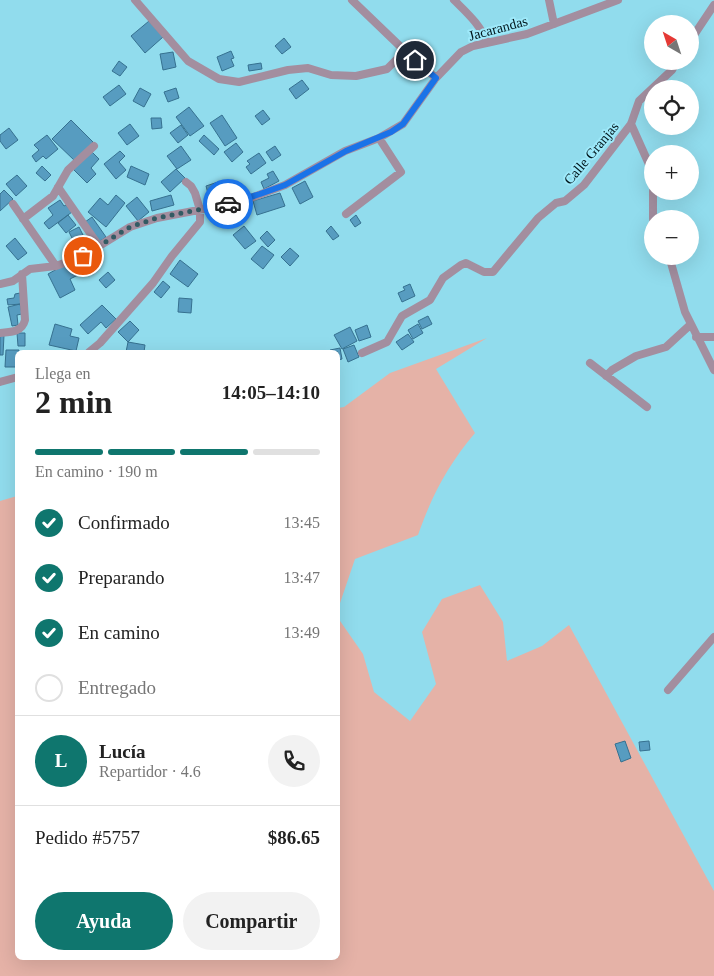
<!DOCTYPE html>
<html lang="es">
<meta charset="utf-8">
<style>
:root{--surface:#fff;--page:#f2f2f2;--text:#222;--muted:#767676;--line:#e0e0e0;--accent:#0f766e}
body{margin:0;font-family:"Times New Roman",serif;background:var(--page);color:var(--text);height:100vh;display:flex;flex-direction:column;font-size:19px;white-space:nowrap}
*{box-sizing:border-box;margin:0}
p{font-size:16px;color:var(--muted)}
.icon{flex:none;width:28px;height:28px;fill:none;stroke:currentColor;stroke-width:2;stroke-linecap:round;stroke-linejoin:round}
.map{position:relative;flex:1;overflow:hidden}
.side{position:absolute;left:15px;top:350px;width:325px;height:610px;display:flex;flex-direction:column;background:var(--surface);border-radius:8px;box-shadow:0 5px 20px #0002}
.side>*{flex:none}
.needle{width:32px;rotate:321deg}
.tools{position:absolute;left:644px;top:15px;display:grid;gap:10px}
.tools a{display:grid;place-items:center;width:55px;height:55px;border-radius:50%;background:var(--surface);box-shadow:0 5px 20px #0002;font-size:25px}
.pin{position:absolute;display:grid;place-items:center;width:42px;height:42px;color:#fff;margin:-21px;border:2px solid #fff;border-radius:50%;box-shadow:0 1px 5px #0007}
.courier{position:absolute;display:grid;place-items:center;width:50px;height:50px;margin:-25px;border:4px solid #1a73e8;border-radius:50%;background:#fff;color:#222;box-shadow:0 1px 6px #0007}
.summary em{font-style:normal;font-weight:600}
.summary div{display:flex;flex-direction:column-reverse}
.summary{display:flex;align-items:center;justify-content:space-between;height:85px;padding:0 20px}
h1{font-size:32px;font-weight:600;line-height:38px}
.bar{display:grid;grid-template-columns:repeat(4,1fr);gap:8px 5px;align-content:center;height:60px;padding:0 20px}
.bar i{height:6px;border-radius:4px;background:var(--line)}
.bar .current{background:var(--accent)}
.bar p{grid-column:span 4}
.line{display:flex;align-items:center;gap:12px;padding:0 20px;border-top:1px solid var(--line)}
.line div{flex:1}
.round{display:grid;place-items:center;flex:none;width:52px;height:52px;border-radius:26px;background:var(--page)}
ol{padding:0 20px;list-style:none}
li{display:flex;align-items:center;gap:15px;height:55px}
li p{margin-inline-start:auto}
li .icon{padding:5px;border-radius:50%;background:var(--accent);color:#fff;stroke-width:4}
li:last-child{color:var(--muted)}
li i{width:28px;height:28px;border:2px solid var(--line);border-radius:50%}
.primary-button{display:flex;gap:10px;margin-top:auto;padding:10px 20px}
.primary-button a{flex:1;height:58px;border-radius:30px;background:var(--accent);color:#fff;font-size:20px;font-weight:600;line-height:58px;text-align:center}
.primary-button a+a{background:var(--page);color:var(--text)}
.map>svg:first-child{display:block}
.green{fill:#e5b2a7}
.building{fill:#579cc0;stroke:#367190}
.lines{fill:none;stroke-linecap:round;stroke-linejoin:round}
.street{stroke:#a38e9f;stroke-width:8}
.done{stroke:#335b64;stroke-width:5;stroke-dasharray:0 9}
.route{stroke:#1a73e8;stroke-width:6}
.labels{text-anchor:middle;stroke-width:4;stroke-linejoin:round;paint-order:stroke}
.street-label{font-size:14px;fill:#01161b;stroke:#9ee9fa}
</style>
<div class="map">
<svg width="714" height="976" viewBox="0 0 714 976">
<rect width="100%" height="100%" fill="#91dced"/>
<!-- green -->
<path class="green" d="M487 338 436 369 475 433C448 465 432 495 418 535L355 559 338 609V408L344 407 390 373Z
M17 496 18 958H338V618L363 654 374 692 410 721 436 684 422 632 442 599 480 585 503 622 507 661 542 646 569 625 714 891V976H0V501Z"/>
<!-- building -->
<path class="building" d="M149 21 163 37 145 53 131 36Z
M284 38 291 47 282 54 275 46Z
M231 51 234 58 231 59 234 66 222 71 217 57Z
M173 52 176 67 163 70 160 54Z
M119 61 127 67 120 76 112 71Z
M261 63 262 69 249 71 248 65Z
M302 80 309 89 296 99 289 89Z
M119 85 126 94 110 106 103 97Z
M140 88 151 94 144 107 133 101Z
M176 88 179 98 168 102 164 92Z
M189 107 204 126 190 136 176 117Z
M263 110 270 119 262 125 255 116Z
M222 115 237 138 225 146 210 123Z
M151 118H161L162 128 152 129Z
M71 120 93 142 75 161 52 139Z
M130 124 139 136 127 145 118 133Z
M181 125 188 135 178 143 170 133Z
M9 128 18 140 6 149 0 141V135Z
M47 135 58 149 46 159 43 156 36 162 32 156 39 150 34 145Z
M204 135 219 149 214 155 199 141Z
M236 143 243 152 232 162 224 152Z
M181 146 191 160 177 169 167 156Z
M275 146 281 155 272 161 266 152Z
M91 151 99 159 91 168 96 174 87 183 72 168Z
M120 151 125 156 119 162 126 170 116 179 104 164Z
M259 153 266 163 251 174 246 167 250 164 247 161Z
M42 166 51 175 45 181 36 173Z
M131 166 149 174 145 185 127 177Z
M176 169 185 178 170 192 161 182Z
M273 171 279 181 264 189 261 182 269 178 267 174Z
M17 175 27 186 16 196 6 184Z
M305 181 313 197 300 204 292 188Z
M218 182 220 190 224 188 228 200 211 205 206 186Z
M4 190 13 199 0 211V194Z
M280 193 285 206 257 215 253 201Z
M116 195 125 203 106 227 88 212 100 198 108 205Z
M171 195 174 205 152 211 150 201Z
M137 197 149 212 138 221 126 206Z
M60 200 64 206 66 205 72 212 49 229 44 223 53 215 48 208Z
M68 215 76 225 66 233 58 223Z
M356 215 361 223 355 227 350 220Z
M92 217 106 237 99 242 85 222Z
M244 226 256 241 245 249 233 235Z
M331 226 339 236 333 240 326 231Z
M79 227 83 235 73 240 69 232Z
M267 231 275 240 268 247 260 238Z
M15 238 27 253 18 260 6 246Z
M262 246 274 255 263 269 251 259Z
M290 248 299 256 290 266 281 257Z
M75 259 82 273 70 279 75 290 60 298 48 274Z
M180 260 198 274 188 287 170 274Z
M108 272 115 280 106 288 99 280Z
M163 281 170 287 161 298 154 292Z
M410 284 415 296 402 302 398 293 405 290 403 287Z
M20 293 21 304 8 305 7 299 14 298 15 294Z
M179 298 192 299 191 313 178 312Z
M20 304 22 314 17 315 18 325 12 326 8 307Z
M102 305 116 319 106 328 101 322 88 334 80 325Z
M428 316 432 324 422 329 418 321Z
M130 321 139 330 128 342 118 332Z
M55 324 72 329 70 336 79 338 76 351 49 345Z
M418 324 423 333 413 339 408 330Z
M367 325 371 337 359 341 355 330Z
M350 327 357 341 342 349 334 335Z
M17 333H25V346H18Z
M408 334 414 342 402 350 396 342Z
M0 335H4L3 355H0Z
M128 342 145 345 144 352H126Z
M354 345 359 357 348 362 343 349Z
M340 348 342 359 338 360V352H330V350Z
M6 350H19L18 367H5Z
M625 741 631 758 621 762 615 744Z
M649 741 650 750 640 751 639 742Z"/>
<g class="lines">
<!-- street -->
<path class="street" d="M135 0 188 61 219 79 239 82 288 70 308 68 331 75 356 76 387 69 405 51
M352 0 405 51 436 78
M454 0C466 12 482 26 487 43
M549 0 554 24
M690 41 714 5
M631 124 652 171V185
M58 187 99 246
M653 191V219
M13 204 56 266
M346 214 401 172 379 138
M23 219 53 196 68 170 94 146
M669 256 685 312 714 370
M0 284 13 281 30 269 56 266 83 256 130 227 157 218 240 202 285 185 345 151 379 138 403 124 436 78 461 52 473 46 527 34 618 0
M0 333C11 332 22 332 25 320L22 274
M696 337H714
M89 352 100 343 153 283 172 256 200 222V210L195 193 191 186 186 182
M362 353 387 342 402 316 430 300 443 278 461 265 466 263 484 272H493L538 218 556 203 565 201 584 185 631 124 639 101 672 70 677 61
M590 363 647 407
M606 376 612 370 636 356 666 347 690 325
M0 382 18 377
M668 690 714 637"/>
</g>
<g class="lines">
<!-- done -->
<path class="done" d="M83 256 130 227 157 218 228 204"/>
<!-- route -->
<path class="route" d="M228 204 260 194 285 185 346 151 391 132 403 124 436 78 415 60"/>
</g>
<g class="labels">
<!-- street labels -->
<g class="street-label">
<text transform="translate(498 28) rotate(-15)" y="5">Jacarandas</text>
<text transform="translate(591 153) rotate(-50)" y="5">Calle Granjas</text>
</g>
</g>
</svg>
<div class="tools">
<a><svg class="needle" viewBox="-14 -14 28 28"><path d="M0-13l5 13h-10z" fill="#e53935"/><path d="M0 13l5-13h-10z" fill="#767676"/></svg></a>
<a><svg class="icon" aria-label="locate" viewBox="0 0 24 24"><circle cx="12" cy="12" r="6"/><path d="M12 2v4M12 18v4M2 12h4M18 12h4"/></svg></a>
<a>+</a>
<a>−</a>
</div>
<div class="pin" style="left:83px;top:256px;background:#ea580c"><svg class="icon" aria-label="bag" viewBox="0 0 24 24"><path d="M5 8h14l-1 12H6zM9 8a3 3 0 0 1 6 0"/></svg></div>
<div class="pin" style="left:415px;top:60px;background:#1f2937"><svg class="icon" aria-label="home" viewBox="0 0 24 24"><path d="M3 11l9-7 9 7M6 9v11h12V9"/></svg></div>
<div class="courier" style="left:228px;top:204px"><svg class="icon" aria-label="car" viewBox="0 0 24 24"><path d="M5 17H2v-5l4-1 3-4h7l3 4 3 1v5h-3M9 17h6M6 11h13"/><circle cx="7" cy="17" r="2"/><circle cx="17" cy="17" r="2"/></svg></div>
<section class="side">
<div class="summary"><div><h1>2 min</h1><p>Llega en</p></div><em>14:05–14:10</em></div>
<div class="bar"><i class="current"></i><i class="current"></i><i class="current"></i><i></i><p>En camino · 190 m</p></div>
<ol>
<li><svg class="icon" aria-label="check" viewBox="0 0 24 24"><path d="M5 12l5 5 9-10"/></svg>Confirmado<p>13:45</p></li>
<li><svg class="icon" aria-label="check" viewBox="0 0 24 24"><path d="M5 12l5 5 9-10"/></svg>Preparando<p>13:47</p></li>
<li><svg class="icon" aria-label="check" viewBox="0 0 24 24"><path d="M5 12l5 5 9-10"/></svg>En camino<p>13:49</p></li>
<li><i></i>Entregado</li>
</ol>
<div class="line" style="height:90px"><b class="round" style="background:var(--accent);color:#fff">L</b><div><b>Lucía</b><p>Repartidor · 4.6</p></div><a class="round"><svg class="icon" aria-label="phone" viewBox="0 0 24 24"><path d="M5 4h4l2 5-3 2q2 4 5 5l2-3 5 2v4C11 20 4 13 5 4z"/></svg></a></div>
<div class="line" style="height:65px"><div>Pedido #5757</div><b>$86.65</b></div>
<div class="primary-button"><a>Ayuda</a><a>Compartir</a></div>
</section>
</div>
